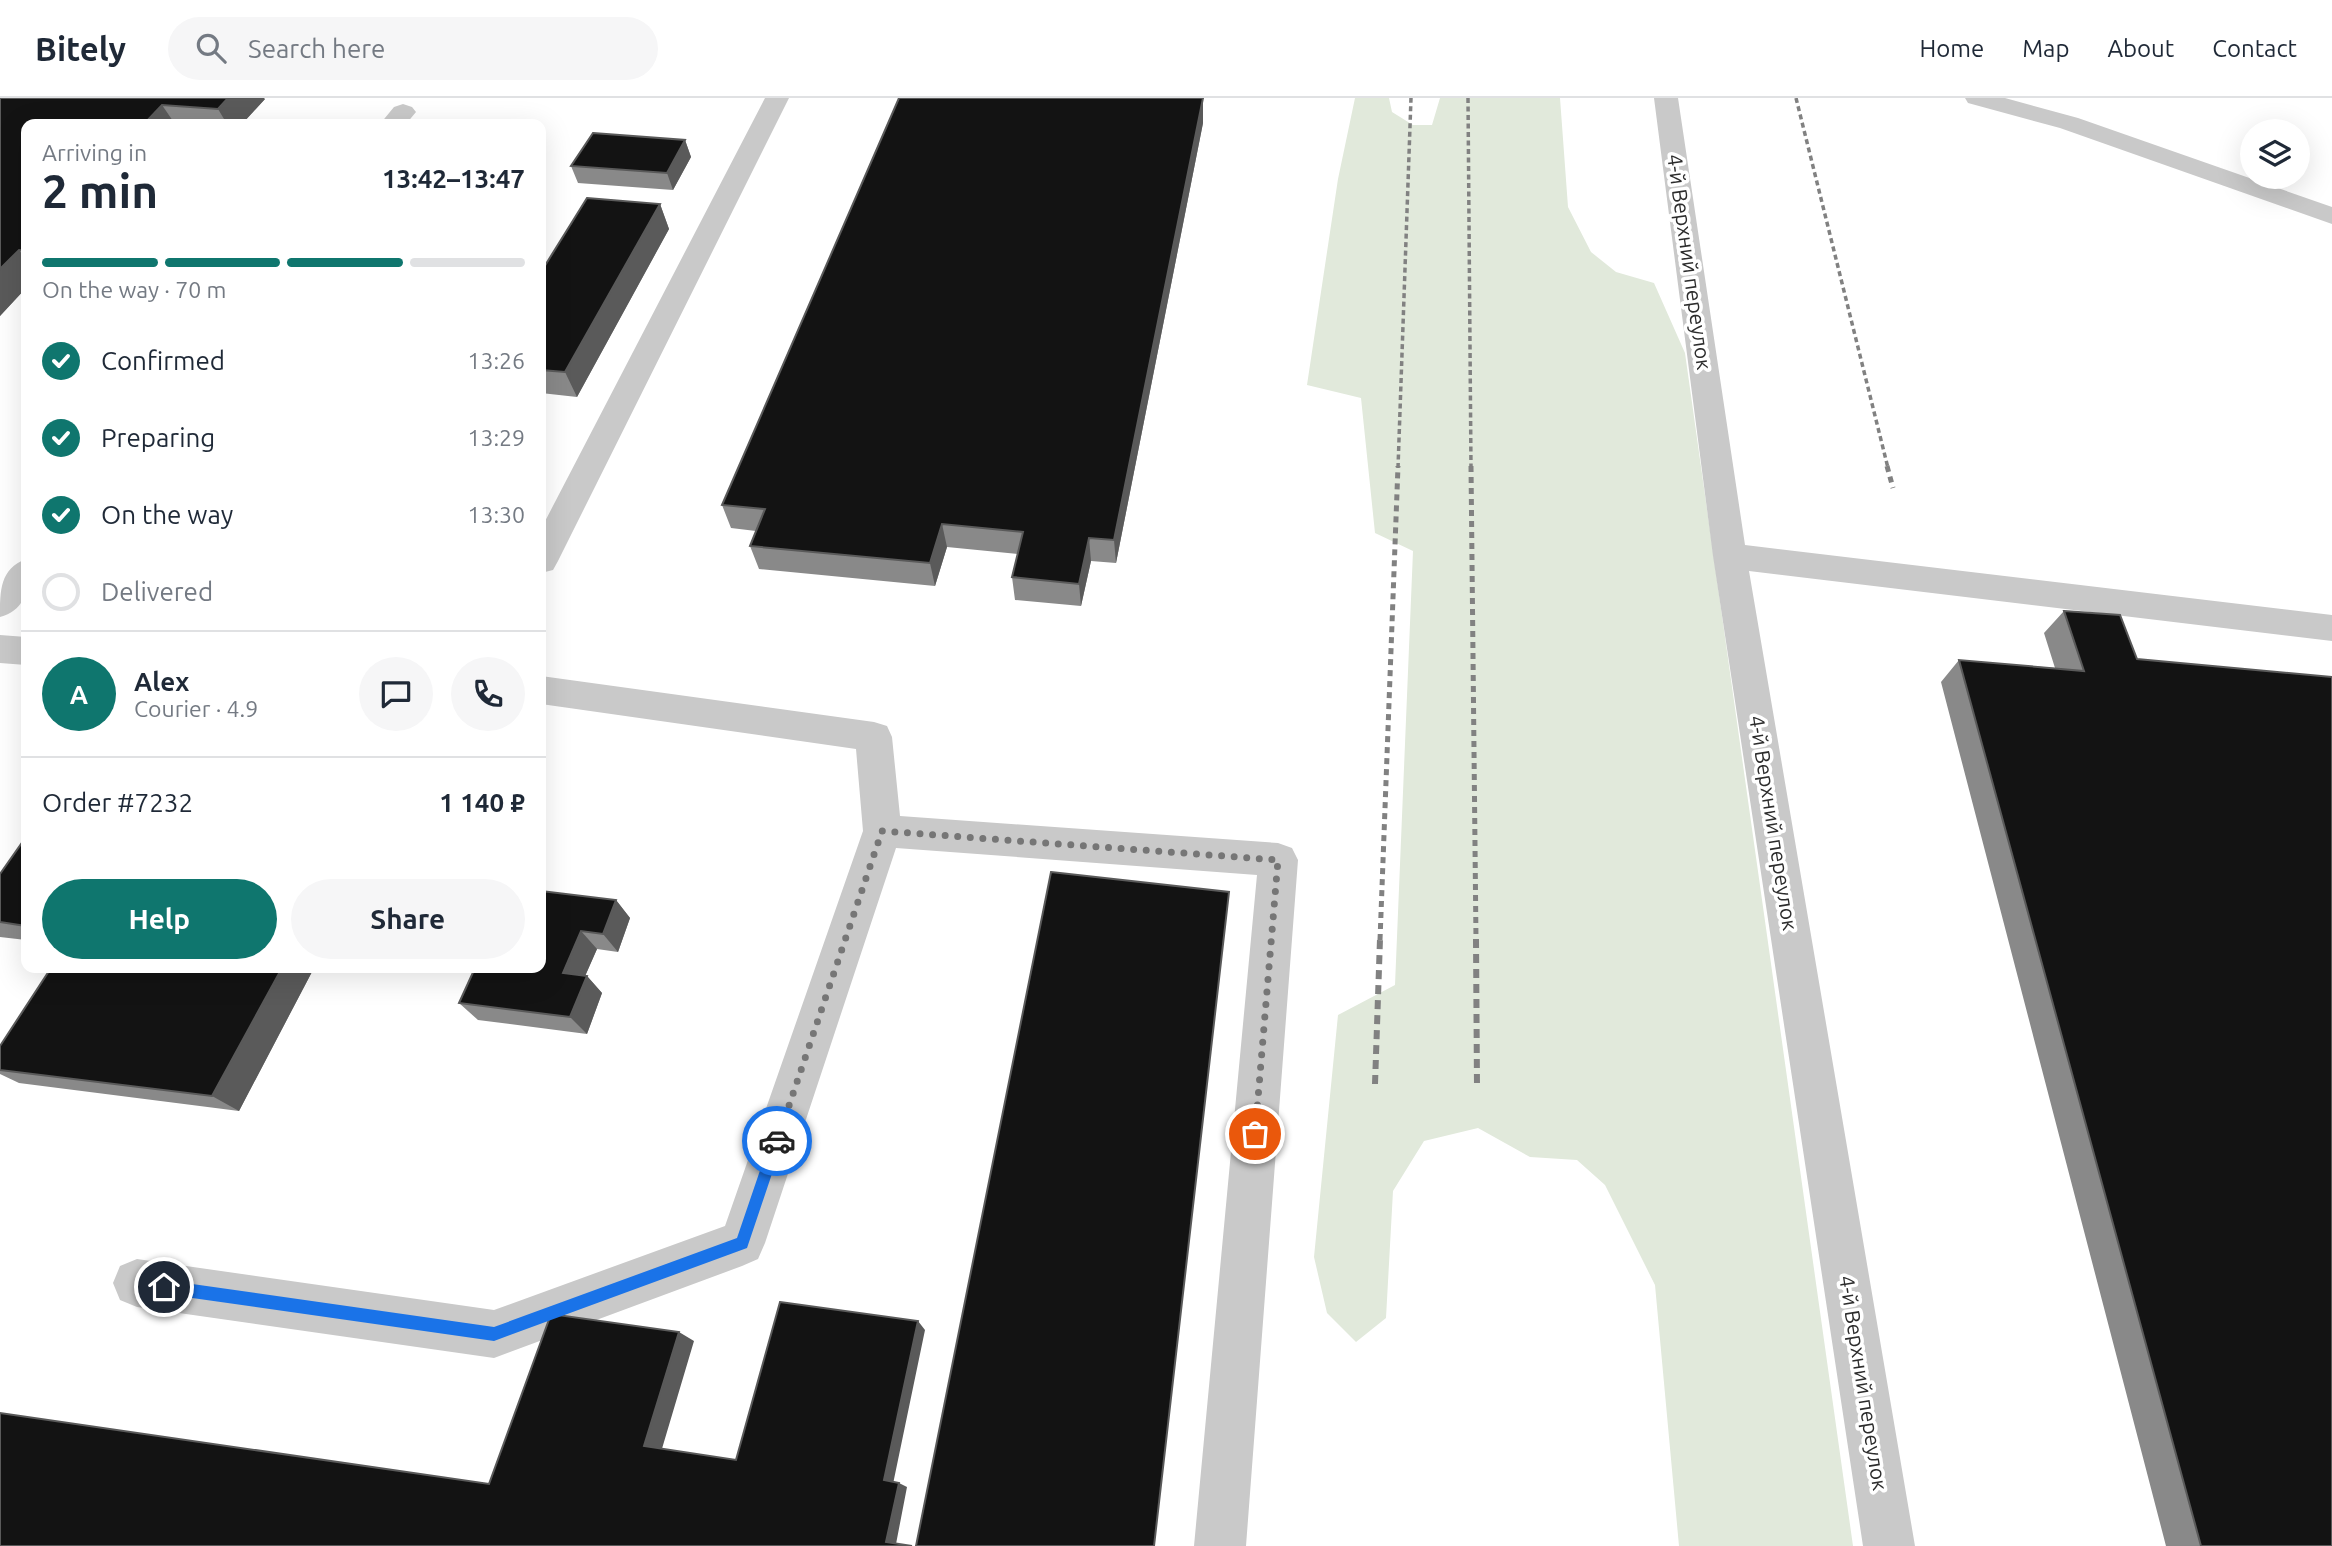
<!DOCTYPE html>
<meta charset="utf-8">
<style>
:root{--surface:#fff;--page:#f6f6f7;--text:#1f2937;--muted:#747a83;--line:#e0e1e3;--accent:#0f766e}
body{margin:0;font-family:Ubuntu,sans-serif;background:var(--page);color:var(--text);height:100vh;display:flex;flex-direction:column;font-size:26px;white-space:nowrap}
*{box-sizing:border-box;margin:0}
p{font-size:23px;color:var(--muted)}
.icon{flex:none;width:38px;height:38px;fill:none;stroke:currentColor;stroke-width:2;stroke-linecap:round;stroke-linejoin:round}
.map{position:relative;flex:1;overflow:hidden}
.sheet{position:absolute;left:21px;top:21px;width:525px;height:854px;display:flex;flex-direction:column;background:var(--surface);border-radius:14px;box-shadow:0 7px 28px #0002}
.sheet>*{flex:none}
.buttons{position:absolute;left:2240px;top:21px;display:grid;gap:14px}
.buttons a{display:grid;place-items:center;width:70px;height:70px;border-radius:50%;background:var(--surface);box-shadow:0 7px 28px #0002;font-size:35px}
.pin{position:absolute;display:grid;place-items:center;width:60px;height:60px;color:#fff;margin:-30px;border:4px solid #fff;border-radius:50%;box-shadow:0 2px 7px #0007}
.courier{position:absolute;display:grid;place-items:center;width:70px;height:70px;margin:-35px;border:5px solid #1a73e8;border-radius:50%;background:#fff;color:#222;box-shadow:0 2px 9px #0007}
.headline em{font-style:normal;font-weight:600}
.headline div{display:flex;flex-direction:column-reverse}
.headline{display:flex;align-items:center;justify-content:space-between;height:119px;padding:0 21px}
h1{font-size:46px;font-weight:600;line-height:52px}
.bar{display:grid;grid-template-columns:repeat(4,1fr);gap:10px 7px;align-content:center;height:84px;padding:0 21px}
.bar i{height:9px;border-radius:5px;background:var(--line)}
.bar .active{background:var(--accent)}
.bar p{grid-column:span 4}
.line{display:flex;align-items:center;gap:18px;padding:0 21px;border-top:2px solid var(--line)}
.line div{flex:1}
.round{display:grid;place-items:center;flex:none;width:74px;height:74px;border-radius:37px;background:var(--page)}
ol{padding:0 21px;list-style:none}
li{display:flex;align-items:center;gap:21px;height:77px}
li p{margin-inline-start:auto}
li .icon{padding:7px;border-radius:50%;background:var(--accent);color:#fff;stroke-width:4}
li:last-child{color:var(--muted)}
li i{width:38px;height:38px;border:4px solid var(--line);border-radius:50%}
.cta{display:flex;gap:14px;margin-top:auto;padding:14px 21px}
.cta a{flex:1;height:80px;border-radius:42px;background:var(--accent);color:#fff;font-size:28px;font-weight:600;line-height:80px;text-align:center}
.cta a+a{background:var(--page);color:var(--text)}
header{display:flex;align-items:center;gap:42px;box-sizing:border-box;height:98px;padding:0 35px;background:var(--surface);border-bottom:2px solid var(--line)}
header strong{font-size:33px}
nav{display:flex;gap:38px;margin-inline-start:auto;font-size:24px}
.search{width:490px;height:63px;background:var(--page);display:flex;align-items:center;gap:18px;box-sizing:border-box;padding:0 24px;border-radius:38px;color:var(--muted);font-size:26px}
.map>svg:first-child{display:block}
.green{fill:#e1e9db}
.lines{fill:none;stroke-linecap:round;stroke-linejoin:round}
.minor{fill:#c9c9c9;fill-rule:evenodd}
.rail-far2{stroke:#818181;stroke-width:3.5;stroke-dasharray:5 3.5;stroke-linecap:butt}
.rail-far1{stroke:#818181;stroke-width:5;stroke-dasharray:6 5;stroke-linecap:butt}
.rail{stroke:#818181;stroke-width:6;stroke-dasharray:9 6;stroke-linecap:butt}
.wall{fill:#898989}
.shaded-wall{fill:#5a5a5a}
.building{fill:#131313;stroke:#5a5a5a;stroke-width:2}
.route{fill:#1a73e8}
.done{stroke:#767676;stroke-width:7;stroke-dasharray:0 12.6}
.labels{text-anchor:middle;stroke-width:7;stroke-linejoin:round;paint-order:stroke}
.street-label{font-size:21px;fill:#2c2c2c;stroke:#fff}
</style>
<header>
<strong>Bitely</strong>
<div class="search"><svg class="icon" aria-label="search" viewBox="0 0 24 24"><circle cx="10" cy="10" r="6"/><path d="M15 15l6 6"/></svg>Search here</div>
<nav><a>Home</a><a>Map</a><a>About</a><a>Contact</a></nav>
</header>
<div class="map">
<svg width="2332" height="1448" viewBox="0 0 2332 1448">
<rect width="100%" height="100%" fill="#fff"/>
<!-- green -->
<path class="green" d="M1355 0H1389L1392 14 1413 27H1432L1440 0H1560L1568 109 1591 154 1616 174 1654 185 1685 255 1853 1448H1679L1655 1187 1605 1087 1577 1062 1530 1059 1478 1030 1424 1043 1393 1093 1386 1220 1356 1244 1327 1215 1314 1159 1338 917 1395 887 1413 453 1375 435 1361 300 1307 287 1338 81Z"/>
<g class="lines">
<!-- minor -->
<path class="minor" d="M765 0H789L558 463 553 472 541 475V431Z
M1654 0H1678L1745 447 2332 517V543L1749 473 1915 1448H1863L1713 458Z
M1965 0H2005L2078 20 2332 109V126L2060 30 1968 5Z
M403 6 412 9 416 14 406 26H380L394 9Z
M26 461C27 488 30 510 0 519 0 492 0 471 26 461Z
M0 537 26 539V567L0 565Z
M541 578 874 624 887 628 892 639 900 718 1278 745 1292 750 1298 762 1246 1448H1194L1257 777 896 750 765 1145 758 1161 742 1168 494 1260 137 1209 120 1202 113 1185 120 1168 137 1161 494 1212 725 1128 863 733 856 651 541 606Z"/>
<!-- rail-far2 -->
<path class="rail-far2" d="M1468 0 1471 370
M1796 0 1888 370
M1398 370 1411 0"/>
<!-- rail-far1 -->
<path class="rail-far1" d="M1471 368 1476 842
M1887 368 1893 390
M1380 842 1398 368"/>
<!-- rail -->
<path class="rail" d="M1476 841 1477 990
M1375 986 1380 841"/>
</g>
<!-- wall -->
<path class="wall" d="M0 0 265 1 242 26H26V190L0 218Z
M1203 0V25L1116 465 1091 463 1081 508 1015 502 1012 479 1018 456 947 449 935 488 759 471 750 448 756 433 731 430 722 407Z
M685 42 691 59 673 92 578 85 571 68Z
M660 106 669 131 577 299 541 295V174Z
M2064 513 2137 561 2332 1448H2166L1941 584 1959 562 2055 570 2044 535Z
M26 739V842L0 839V776Z
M616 802 630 820 618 854 597 851 585 878H587L602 895 587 936 478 922 459 905 541 870Z
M51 870H314L239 1013 19 985 0 976V948Z"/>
<!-- shaded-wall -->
<path class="shaded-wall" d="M228 0H264L265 1 242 26H227L218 11Z
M1203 0V25L1116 465 1114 442Z
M162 7 175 26H144Z
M685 42 691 59 673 92 667 75Z
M660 106 669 131 577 299 565 274Z
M19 152 26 161V190L0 218V171Z
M942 426 947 449 935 488 930 465Z
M1089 440 1091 463 1081 508 1079 486Z
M616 802 630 820 618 854 603 836Z
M581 833 597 851 579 892 563 875Z
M282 870H314L239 1013 212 998Z
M587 878 602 895 587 936 570 919Z
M918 1223 925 1232 893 1386 884 1382Z
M679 1234 694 1243 661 1354 644 1348Z
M899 1385 907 1389 896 1446 886 1444Z"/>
<!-- building -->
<path class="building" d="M0 0H228L218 11 162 7 144 26H26V153L19 152 0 171Z
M899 0H1203L1114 442 1089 440 1079 486 1012 479 1023 434 942 426 930 465 750 448 765 411 722 407Z
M593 35 685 42 667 75 571 68Z
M587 100 660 106 565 274 541 272V174Z
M2064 513 2120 517 2137 561 2332 579V1448H2201L1959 562 2084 573Z
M26 739V828L0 824V776Z
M1051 774 1229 794 1154 1448H916Z
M541 793 616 802 603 836 581 833 563 875 587 878 570 919 459 905 475 870H541Z
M51 870H282L212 998 0 972V948Z
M780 1204 918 1223 884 1382 899 1385 886 1444 912 1448H0V1315L489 1386 551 1216 679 1234 644 1348 736 1362Z"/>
<!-- route -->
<path class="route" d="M777 1036 783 1043 747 1150 494 1243 164 1196 157 1189 164 1182 494 1229 737 1140 770 1043Z"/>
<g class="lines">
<!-- done -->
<path class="done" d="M777 1043 882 733 1278 762 1255 1036"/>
</g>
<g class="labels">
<!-- street labels -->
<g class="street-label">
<text transform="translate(1689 164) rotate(82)" y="7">4-й Верхний переулок</text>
<text transform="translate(1773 725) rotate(81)" y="7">4-й Верхний переулок</text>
<text transform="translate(1863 1285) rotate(81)" y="7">4-й Верхний переулок</text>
</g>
</g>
</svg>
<div class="buttons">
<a><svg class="icon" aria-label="layers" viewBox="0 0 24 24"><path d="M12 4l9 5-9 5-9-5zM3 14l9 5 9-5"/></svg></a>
</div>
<div class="pin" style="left:1255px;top:1036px;background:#ea580c"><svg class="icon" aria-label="bag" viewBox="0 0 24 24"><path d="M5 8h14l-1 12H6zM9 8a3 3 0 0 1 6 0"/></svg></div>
<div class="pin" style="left:164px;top:1189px;background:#1f2937"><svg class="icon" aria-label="home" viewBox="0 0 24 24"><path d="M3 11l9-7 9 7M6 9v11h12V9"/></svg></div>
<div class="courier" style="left:777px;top:1043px"><svg class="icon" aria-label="car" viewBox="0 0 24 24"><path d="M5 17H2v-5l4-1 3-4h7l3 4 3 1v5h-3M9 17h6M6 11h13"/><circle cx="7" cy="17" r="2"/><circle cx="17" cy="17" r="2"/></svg></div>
<section class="sheet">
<div class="headline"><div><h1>2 min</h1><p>Arriving in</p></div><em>13:42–13:47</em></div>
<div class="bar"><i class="active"></i><i class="active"></i><i class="active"></i><i></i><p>On the way · 70 m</p></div>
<ol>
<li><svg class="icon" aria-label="check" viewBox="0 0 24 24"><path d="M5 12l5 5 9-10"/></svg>Confirmed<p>13:26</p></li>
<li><svg class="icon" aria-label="check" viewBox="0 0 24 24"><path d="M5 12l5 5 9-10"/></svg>Preparing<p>13:29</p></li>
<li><svg class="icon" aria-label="check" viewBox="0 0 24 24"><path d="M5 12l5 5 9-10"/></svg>On the way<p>13:30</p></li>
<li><i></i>Delivered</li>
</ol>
<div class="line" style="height:126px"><b class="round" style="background:var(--accent);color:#fff">A</b><div><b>Alex</b><p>Courier · 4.9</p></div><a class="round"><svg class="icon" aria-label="chat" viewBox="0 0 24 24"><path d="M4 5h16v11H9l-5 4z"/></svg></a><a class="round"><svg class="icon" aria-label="phone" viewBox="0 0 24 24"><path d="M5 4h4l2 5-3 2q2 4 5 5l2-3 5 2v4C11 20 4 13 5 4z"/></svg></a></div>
<div class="line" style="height:91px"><div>Order #7232</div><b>1 140 ₽</b></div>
<div class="cta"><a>Help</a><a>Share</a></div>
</section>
</div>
